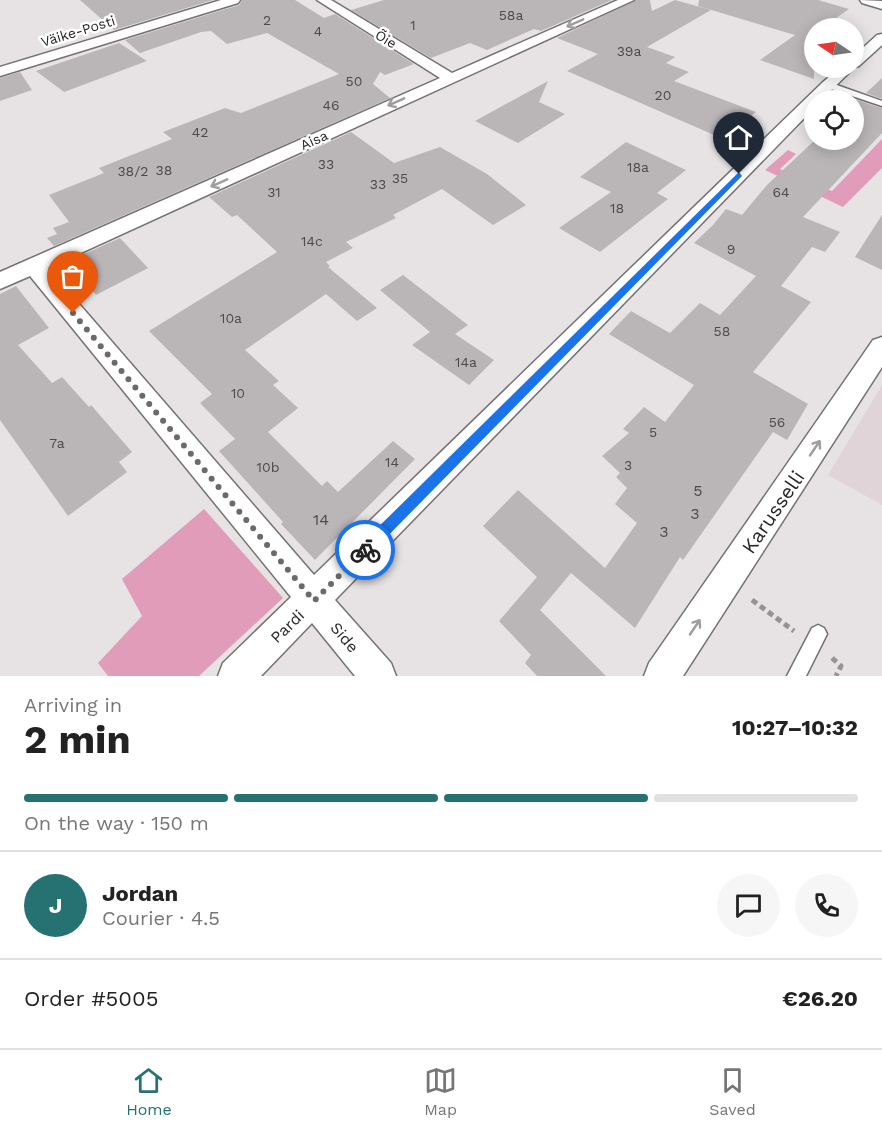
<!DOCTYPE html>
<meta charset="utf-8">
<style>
:root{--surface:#fff;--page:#f6f6f6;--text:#222;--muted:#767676;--line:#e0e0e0;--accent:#267172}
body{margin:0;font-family:"Work Sans",sans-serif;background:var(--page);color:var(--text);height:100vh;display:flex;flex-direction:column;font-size:22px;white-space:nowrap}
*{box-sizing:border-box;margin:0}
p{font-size:20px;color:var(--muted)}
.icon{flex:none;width:33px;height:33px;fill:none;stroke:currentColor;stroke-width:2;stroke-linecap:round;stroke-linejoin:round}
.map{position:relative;height:676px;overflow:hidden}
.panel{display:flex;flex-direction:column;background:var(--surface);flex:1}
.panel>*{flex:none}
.needle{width:39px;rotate:283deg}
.buttons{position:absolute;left:804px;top:18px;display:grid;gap:12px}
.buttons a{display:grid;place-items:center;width:60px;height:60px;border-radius:50%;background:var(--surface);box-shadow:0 3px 15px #0003;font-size:30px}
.pin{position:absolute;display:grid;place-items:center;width:51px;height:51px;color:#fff;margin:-62px -26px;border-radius:50% 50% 50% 0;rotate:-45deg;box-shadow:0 0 6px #0007}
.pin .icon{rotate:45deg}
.courier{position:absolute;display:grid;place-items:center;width:60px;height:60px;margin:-30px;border:4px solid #1a73e8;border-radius:50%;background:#fff;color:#222;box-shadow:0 2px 8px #0007}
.overview em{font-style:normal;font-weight:700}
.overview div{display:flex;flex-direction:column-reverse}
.overview{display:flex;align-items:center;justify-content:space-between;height:102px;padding:0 24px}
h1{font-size:39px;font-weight:700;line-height:45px}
.bar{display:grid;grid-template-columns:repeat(4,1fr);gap:9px 6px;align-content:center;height:72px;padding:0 24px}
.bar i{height:8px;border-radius:4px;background:var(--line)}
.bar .current{background:var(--accent)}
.bar p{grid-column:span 4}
.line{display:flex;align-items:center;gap:15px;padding:0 24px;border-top:2px solid var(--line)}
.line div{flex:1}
.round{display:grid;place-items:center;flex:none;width:63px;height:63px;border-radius:32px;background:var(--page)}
.tab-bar{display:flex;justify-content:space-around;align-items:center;height:84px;border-top:2px solid var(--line);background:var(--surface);font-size:16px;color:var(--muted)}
.tab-bar a{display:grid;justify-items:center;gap:3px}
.tab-bar .current{color:var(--accent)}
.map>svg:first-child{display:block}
.built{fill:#e0d4d9}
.green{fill:#e09cb8}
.building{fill:#bab6b8}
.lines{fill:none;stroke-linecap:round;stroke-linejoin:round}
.service-casing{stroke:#757172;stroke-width:3}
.minor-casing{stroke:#757172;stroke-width:3}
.path{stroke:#969394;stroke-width:5;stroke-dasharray:6 4;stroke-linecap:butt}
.service{fill:#fff;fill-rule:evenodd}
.minor{fill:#fff;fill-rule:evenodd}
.oneway{stroke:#9e9e9e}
.route{fill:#1a73e8}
.done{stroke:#6b6969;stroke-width:6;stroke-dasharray:0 10.8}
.labels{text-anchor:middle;stroke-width:5;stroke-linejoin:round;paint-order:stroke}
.number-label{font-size:14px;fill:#4c4b4b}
.far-street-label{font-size:14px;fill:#282727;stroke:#fff}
.near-number-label{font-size:16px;fill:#4c4b4b}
.street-label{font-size:16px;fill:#282727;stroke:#fff}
.near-street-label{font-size:20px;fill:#282727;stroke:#fff}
</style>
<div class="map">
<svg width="882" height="676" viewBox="0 0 882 676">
<rect width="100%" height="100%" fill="#e7e3e4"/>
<!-- built -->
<path class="built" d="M882 385V505L828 475Z"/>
<!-- green -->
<path class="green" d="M882 139V168L843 207 765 170 788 150 796 154 780 169 832 191Z
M204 509 283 598 199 676H108L98 663 142 616 122 579Z"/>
<!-- building -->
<path class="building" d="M80 0H213L114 30Z
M242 0H295L324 18 335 14 414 64 385 75 380 72 373 84 390 98 54 246 47 238 57 234 53 228 69 222 49 195 104 173 99 168 172 139 163 132 225 108 241 113 339 74 267 33 227 44 211 31 201 32 140 53 125 40 239 5Z
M384 0H612L541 31 534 29 487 50 470 43 431 58 351 10Z
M636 0H650L652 11 675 0 711 10 647 47 675 57 666 63 689 72 674 81 756 112 721 138 567 71 598 54 557 38Z
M699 0H818L849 9 822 28H814V79L760 60 795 35 698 6Z
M119 43 147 61 64 92 36 71Z
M20 72 32 90 0 101V78Z
M882 78V99L866 93Z
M548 81 539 102 565 114 518 143 475 121Z
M857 100 882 108V133L803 217 840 232 825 252 812 247 781 286 811 302 753 372 808 404 787 440 773 432 683 560 680 557 635 628 571 573 540 610 606 676H537L525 663 531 655 499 621 537 577 483 526 518 490 605 568 637 523 615 504 627 488 616 477 620 473 602 456 629 433 623 429 644 407 665 422 694 385 609 334 631 311 670 333 700 303 720 315 756 276 694 243 713 225 726 209 742 215 767 185 815 140H854V104Z
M351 132 394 163 440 147 487 174 526 205 493 225 442 189 393 215 396 218 346 242 353 248 326 262 330 266 328 267 377 308 357 321 326 294 245 350 279 381 273 385 298 408 268 432 322 486 327 481 338 492 393 441 415 459 315 560 281 524 283 522 219 451 235 439 200 403 212 394 149 331 277 252 237 215 232 217 209 197Z
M626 142 686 170 657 193 668 199 600 252 559 228 611 192 580 177Z
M882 215V270L855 257Z
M120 238 148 268 96 295 68 261Z
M403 275 468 325 455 334 494 360 469 385 412 345 430 332 380 290Z
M16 286 49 328 18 345 52 383 62 377 89 407 91 405 132 452 119 462 127 472 68 516 0 420V294Z"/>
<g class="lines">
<defs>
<path id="service" d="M825 83H831L882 101V106L825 87Z
M818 625 824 628 827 634 806 676H787L812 628Z"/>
<path id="minor" d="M221 0H240L238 3 0 76V67Z
M317 0H331L452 73 618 0H634L48 268 314 575 823 82 840 68H854V56L877 35 882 34V45L859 66 855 67 821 100H814V108L335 600 391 663 396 676H355L312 623 261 676H218L223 663 291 597 30 276 0 289V272L440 78Z
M860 0 882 1V9L862 3Z
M882 337V367L683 676H644L649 663 873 340Z"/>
</defs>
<!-- service casing -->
<use href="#service" class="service-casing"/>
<!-- minor casing -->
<use href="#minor" class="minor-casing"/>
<!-- path -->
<path class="path" d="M752 600 794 631
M832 658 841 666 836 676"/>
<!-- service -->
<use href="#service" class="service"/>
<!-- minor -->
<use href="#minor" class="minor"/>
</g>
<!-- one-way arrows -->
<defs><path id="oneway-shaft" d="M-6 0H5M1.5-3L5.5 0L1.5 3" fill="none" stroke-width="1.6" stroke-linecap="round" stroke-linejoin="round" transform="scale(1.5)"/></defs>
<g class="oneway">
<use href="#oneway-shaft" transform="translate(575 23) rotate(156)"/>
<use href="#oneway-shaft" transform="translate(396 102) rotate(156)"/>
<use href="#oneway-shaft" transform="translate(219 183) rotate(156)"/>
<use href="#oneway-shaft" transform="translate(815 448) rotate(-56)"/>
<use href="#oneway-shaft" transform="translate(695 627) rotate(-56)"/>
</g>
<!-- route -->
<path class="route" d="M739 172 742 176 369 555 365 556 360 555 358 550 360 545Z"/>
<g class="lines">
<!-- done -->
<path class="done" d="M73 313 314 601 365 550"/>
</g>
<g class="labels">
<!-- number labels -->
<g class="number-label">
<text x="511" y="20">58a</text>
<text x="267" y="25">2</text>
<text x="413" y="30">1</text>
<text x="318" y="36">4</text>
<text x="629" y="56">39a</text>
<text x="354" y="86">50</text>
<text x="663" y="100">20</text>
<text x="331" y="110">46</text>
<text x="200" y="137">42</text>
<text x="326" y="169">33</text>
<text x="638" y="172">18a</text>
<text x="164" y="175">38</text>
<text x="133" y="176">38/2</text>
<text x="400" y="183">35</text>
<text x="378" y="189">33</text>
<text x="274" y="197">31</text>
<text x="781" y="197">64</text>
<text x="617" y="213">18</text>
<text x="312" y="246">14c</text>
<text x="731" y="254">9</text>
<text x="231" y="323">10a</text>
<text x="722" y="336">58</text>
<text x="466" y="367">14a</text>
<text x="238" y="398">10</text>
<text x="777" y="427">56</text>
<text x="653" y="437">5</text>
<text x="57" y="448">7a</text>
<text x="392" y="467">14</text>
<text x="628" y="470">3</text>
<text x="268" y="472">10b</text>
</g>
<!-- far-street labels -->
<g class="far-street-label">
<text transform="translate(78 31) rotate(-17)" y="5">Väike-Posti</text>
<text transform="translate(386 39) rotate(31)" y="5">Õie</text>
<text transform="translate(314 140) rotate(-24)" y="5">Aisa</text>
</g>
<!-- near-number labels -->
<g class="near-number-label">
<text x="698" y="496">5</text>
<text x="695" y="519">3</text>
<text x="321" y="525">14</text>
<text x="664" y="537">3</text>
</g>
<!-- street labels -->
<g class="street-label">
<text transform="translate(287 626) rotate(-44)" y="6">Pardi</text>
<text transform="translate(345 637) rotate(50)" y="6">Side</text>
</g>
<!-- near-street labels -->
<g class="near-street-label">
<text transform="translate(773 512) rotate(-56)" y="7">Karusselli</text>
</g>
</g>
</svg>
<div class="buttons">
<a><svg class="needle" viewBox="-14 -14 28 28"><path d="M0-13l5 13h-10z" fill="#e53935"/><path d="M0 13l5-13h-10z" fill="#767676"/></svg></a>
<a><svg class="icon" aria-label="locate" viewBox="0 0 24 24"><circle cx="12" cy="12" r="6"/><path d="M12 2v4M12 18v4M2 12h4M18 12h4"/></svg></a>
</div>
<div class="pin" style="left:73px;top:313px;background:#ea580c"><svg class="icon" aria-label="bag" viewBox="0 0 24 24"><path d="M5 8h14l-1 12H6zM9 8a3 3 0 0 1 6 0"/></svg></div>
<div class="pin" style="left:739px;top:174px;background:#1f2937"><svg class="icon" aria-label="home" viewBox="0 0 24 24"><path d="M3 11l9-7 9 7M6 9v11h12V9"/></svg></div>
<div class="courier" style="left:365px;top:550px"><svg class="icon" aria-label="bike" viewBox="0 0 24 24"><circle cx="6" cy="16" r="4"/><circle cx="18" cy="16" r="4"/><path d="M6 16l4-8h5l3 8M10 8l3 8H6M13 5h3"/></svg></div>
</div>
<section class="panel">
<div class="overview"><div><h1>2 min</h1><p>Arriving in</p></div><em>10:27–10:32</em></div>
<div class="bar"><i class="current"></i><i class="current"></i><i class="current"></i><i></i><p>On the way · 150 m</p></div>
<div class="line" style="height:108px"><b class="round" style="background:var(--accent);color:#fff">J</b><div><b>Jordan</b><p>Courier · 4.5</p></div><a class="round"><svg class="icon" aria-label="chat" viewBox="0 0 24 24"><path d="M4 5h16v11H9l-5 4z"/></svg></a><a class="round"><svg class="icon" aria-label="phone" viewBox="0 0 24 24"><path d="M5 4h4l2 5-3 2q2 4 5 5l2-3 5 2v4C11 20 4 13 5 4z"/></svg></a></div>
<div class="line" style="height:78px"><div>Order #5005</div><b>€26.20</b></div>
</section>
<nav class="tab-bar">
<a class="current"><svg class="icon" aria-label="home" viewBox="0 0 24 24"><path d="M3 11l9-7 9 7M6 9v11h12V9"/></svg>Home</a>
<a><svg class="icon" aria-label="map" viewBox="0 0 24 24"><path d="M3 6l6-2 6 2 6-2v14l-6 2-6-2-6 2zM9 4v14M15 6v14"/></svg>Map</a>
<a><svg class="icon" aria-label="saved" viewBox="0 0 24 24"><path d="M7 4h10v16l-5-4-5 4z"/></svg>Saved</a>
</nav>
